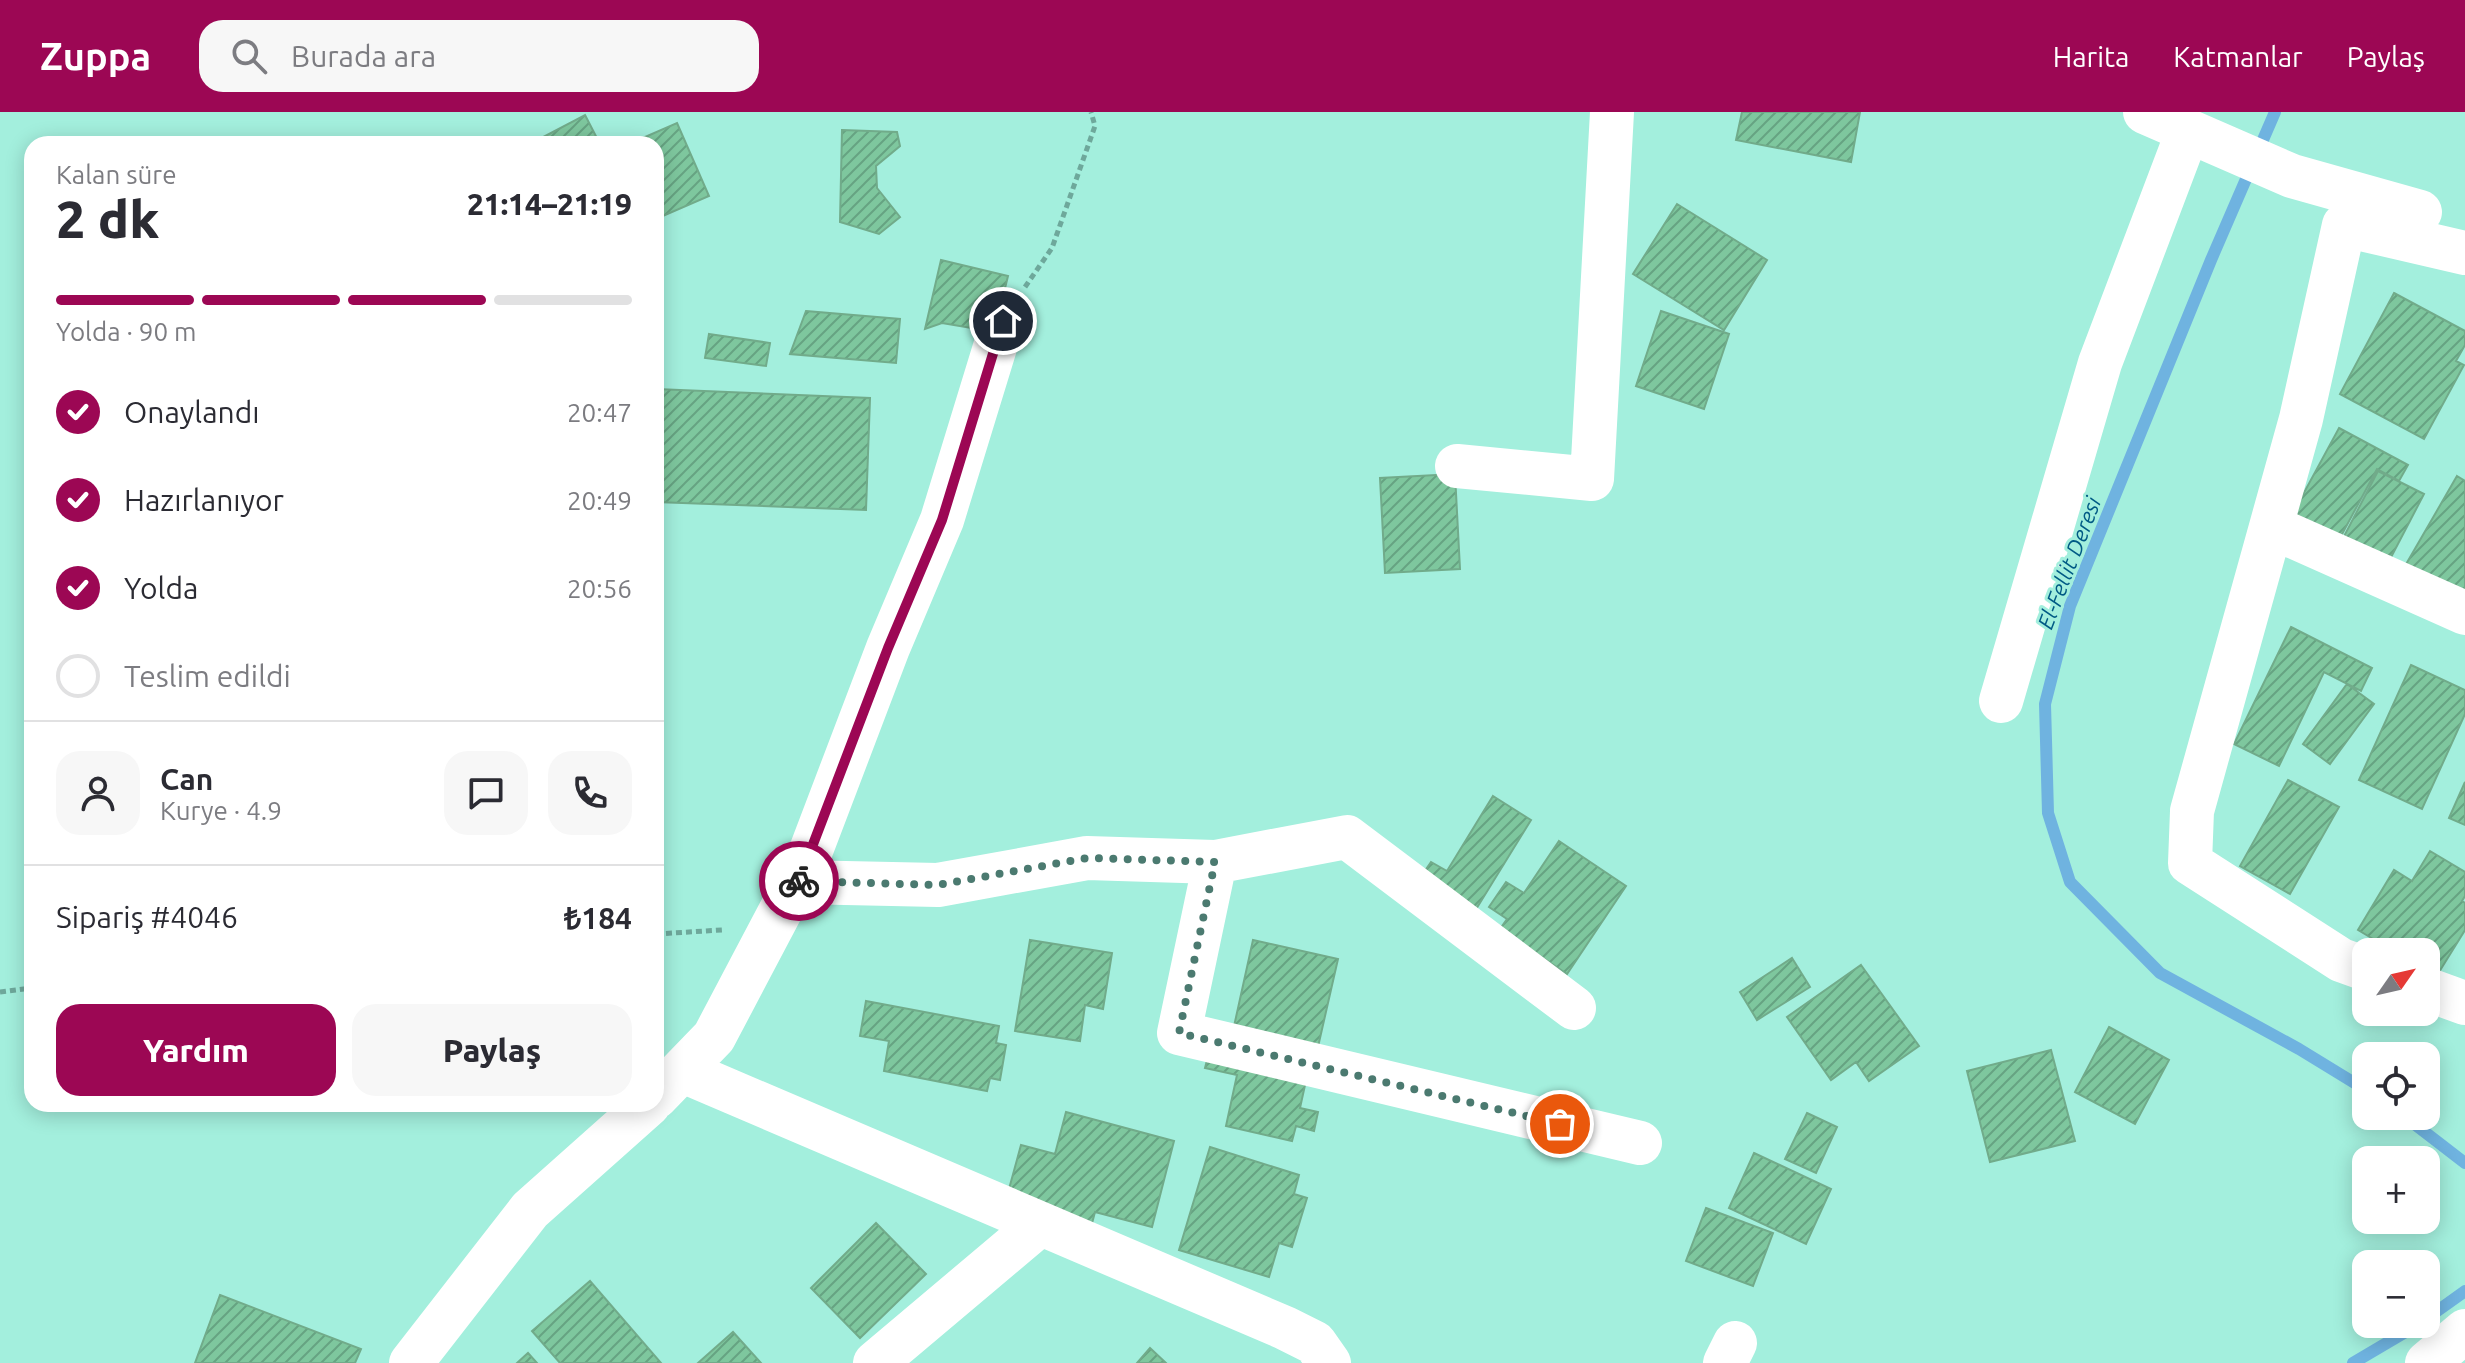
<!DOCTYPE html>
<html lang="tr">
<meta charset="utf-8">
<style>
:root{--surface:#fff;--page:#f7f7f7;--text:#2b2b33;--muted:#7c7c81;--line:#e1e1e2;--accent:#9c0754}
body{margin:0;font-family:Ubuntu,sans-serif;background:var(--page);color:var(--text);height:100vh;display:flex;flex-direction:column;font-size:30px;white-space:nowrap}
*{box-sizing:border-box;margin:0}
p{font-size:26px;color:var(--muted)}
.icon{flex:none;width:44px;height:44px;fill:none;stroke:currentColor;stroke-width:2;stroke-linecap:round;stroke-linejoin:round}
.map{position:relative;flex:1;overflow:hidden}
.panel{position:absolute;left:24px;top:24px;width:640px;height:976px;display:flex;flex-direction:column;background:var(--surface);border-radius:24px;box-shadow:0 4px 20px #0003}
.panel>*{flex:none}
.needle{width:52px;rotate:56deg}
.tools{position:absolute;left:2352px;top:826px;display:grid;gap:16px}
.tools a{display:grid;place-items:center;width:88px;height:88px;border-radius:16px;background:var(--surface);box-shadow:0 4px 20px #0003;font-size:40px}
.pin{position:absolute;display:grid;place-items:center;width:68px;height:68px;color:#fff;margin:-34px;border:4px solid #fff;border-radius:50%;box-shadow:0 2px 8px #0007}
.courier{position:absolute;display:grid;place-items:center;width:80px;height:80px;margin:-40px;border:6px solid #9c0754;border-radius:50%;background:#fff;color:#222;box-shadow:0 2px 10px #0007}
.head em{font-style:normal;font-weight:800}
.head div{display:flex;flex-direction:column-reverse}
.head{display:flex;align-items:center;justify-content:space-between;height:136px;padding:0 32px}
h1{font-size:52px;font-weight:800;line-height:60px}
.bar{display:grid;grid-template-columns:repeat(4,1fr);gap:12px 8px;align-content:center;height:96px;padding:0 32px}
.bar i{height:10px;border-radius:6px;background:var(--line)}
.bar .active{background:var(--accent)}
.bar p{grid-column:span 4}
.line{display:flex;align-items:center;gap:20px;padding:0 32px;border-top:2px solid var(--line)}
.line div{flex:1}
.round{display:grid;place-items:center;flex:none;width:84px;height:84px;border-radius:24px;background:var(--page)}
ol{padding:0 32px;list-style:none}
li{display:flex;align-items:center;gap:24px;height:88px}
li p{margin-inline-start:auto}
li .icon{padding:8px;border-radius:50%;background:var(--accent);color:#fff;stroke-width:4}
li:last-child{color:var(--muted)}
li i{width:44px;height:44px;border:4px solid var(--line);border-radius:50%}
.cta{display:flex;gap:16px;margin-top:auto;padding:16px 32px}
.cta a{flex:1;height:92px;border-radius:24px;background:var(--accent);color:#fff;font-size:32px;font-weight:800;line-height:92px;text-align:center}
.cta a+a{background:var(--page);color:var(--text)}
header{display:flex;align-items:center;gap:48px;box-sizing:border-box;height:112px;padding:0 40px;background:var(--accent);color:#fff}
header strong{font-size:38px}
nav{display:flex;gap:44px;margin-inline-start:auto;font-size:28px}
.search{width:560px;height:72px;background:var(--page);display:flex;align-items:center;gap:20px;box-sizing:border-box;padding:0 28px;border-radius:24px;color:var(--muted);font-size:30px}
.map>svg:first-child{display:block}
.lines{fill:none;stroke-linecap:round;stroke-linejoin:round}
.stream{stroke:#6fb3e0;stroke-width:12}
.building{fill:url(#building-hatch);stroke:#71ab8a;stroke-width:2}
.path{stroke:#6ea89b;stroke-width:5;stroke-dasharray:6 4;stroke-linecap:butt}
.minor{stroke:#fff;stroke-width:44}
.done{stroke:#4b7a70;stroke-width:8;stroke-dasharray:0 14.4}
.route{stroke:#9c0754;stroke-width:10}
.labels{text-anchor:middle;stroke-width:6;stroke-linejoin:round;paint-order:stroke}
.water-label{font-size:22px;font-style:italic;fill:#005a85;stroke:#a3efdd}
</style>
<header>
<strong>Zuppa</strong>
<div class="search"><svg class="icon" aria-label="search" viewBox="0 0 24 24"><circle cx="10" cy="10" r="6"/><path d="M15 15l6 6"/></svg>Burada ara</div>
<nav><a>Harita</a><a>Katmanlar</a><a>Paylaş</a></nav>
</header>
<div class="map">
<svg width="2465" height="1251" viewBox="0 0 2465 1251">
<defs>
<pattern id="building-hatch" width="6" height="6" patternUnits="userSpaceOnUse" patternTransform="scale(2)"><rect width="6" height="6" fill="#7ec79e"/><path d="M-1 1l2-2M0 6l6-6M5 7l2-2" fill="none" stroke="#66a382"/></pattern>
</defs>
<rect width="100%" height="100%" fill="#a3efdd"/>
<g class="lines">
<!-- stream -->
<path class="stream" d="M2275 0 2211 148 2070 494 2045 592 2048 701 2070 770 2160 861 2299 937 2366 978
M2404 1004 2465 1051
M2426 1207 2465 1179
M2353 1251 2419 1212"/>
</g>
<!-- building -->
<path class="building" d="M1742 0H1860L1851 50 1736 28Z
M585 3 600 32H530Z
M677 11 709 84 656 107V32H629Z
M842 18 897 20 900 34 876 54 877 76 900 105 879 122 840 110Z
M1677 92 1767 148 1724 218 1633 162Z
M941 148 1008 164 998 205 983 218 942 211 925 217Z
M2394 181 2465 219V233L2456 249 2464 253 2424 327 2340 282Z
M806 199 900 207 896 251 790 242Z
M1661 199 1729 222 1704 297 1636 274Z
M709 222 770 231 766 254 705 246Z
M656 277 870 286 866 398 656 390Z
M2339 316 2408 353 2399 369 2377 357 2340 426 2293 401Z
M2378 359 2424 382 2386 455 2340 432Z
M1455 362 1460 457 1385 461 1380 366Z
M2457 364 2465 369V498L2401 461Z
M2291 515 2372 556 2361 579 2324 560 2279 654 2234 632Z
M2411 553 2465 578V602L2422 697 2359 668Z
M2347 572 2374 592 2330 652 2303 632Z
M2288 668 2339 695 2290 782 2240 754Z
M2465 670V713L2449 706Z
M1493 684 1531 708 1475 799 1420 766 1431 750 1447 759Z
M1559 729 1626 774 1567 862 1500 817 1507 807 1489 795 1506 770 1524 781Z
M2430 739 2465 760V784L2462 789 2465 791V818L2436 865 2426 859V840H2395L2358 818 2394 758 2412 769Z
M1030 828 1112 841 1103 897 1085 893 1080 929 1015 919Z
M1253 828 1338 847 1315 948 1231 928Z
M1792 846 1810 875 1757 908 1740 880Z
M1861 853 1919 934 1869 969 1856 950 1831 968 1787 905Z
M866 889 999 914 996 931 1006 933 1000 968 990 966 987 979 884 959 889 929 860 924Z
M2109 915 2169 948 2135 1012 2075 980Z
M2051 938 2075 1029 1990 1050 1967 959Z
M1209 941 1307 964 1300 996 1318 1000 1314 1019 1296 1014 1292 1029 1226 1014 1237 963 1205 956Z
M1066 1000 1174 1029 1152 1115 1095 1100 1091 1115 1009 1077 1021 1033 1055 1042Z
M1807 1001 1837 1015 1816 1061 1785 1047Z
M1210 1035 1299 1063 1294 1082 1307 1086 1292 1135 1279 1131 1269 1165 1179 1138Z
M1754 1041 1831 1077 1806 1132 1729 1096Z
M1706 1096 1773 1121 1753 1174 1686 1149Z
M876 1111 926 1162 860 1226 811 1176Z
M590 1169 661 1251H560L532 1219Z
M220 1183 361 1237 355 1251H195Z
M733 1220 761 1251H698Z
M1150 1236 1166 1251H1137Z
M528 1241 537 1251H517Z"/>
<g class="lines">
<!-- path -->
<path class="path" d="M1025 175 1052 136 1095 14 1091 0
M656 822 722 818
M0 880 32 876"/>
<!-- minor -->
<path class="minor" d="M2145 0 2292 64 2420 100
M1457 354 1592 367 1612 0
M2272 415 2465 501
M2001 589 2100 251 2188 19
M1215 750 1179 921 1640 1031
M799 770 888 536 942 408 1003 209
M2366 857 2341 848 2190 751 2192 699 2301 307 2344 113 2465 141
M2426 877 2465 891
M683 959 1285 1216 1315 1231 1329 1251
M656 985 714 925 792 777 799 770 938 773 1087 746 1215 750 1347 725 1574 896
M411 1251 530 1098 649 992
M875 1251 1040 1112
M1725 1251 1735 1231
M2427 1251 2465 1219"/>
</g>
<g class="lines">
<!-- done -->
<path class="done" d="M799 769 938 773 1087 746 1215 750 1179 921 1560 1012"/>
<!-- route -->
<path class="route" d="M799 769 888 536 942 408 1003 209"/>
</g>
<g class="labels">
<!-- water labels -->
<g class="water-label">
<text transform="translate(2069 451) rotate(-69)" y="8">El-Fellit Deresi</text>
</g>
</g>
</svg>
<div class="tools">
<a><svg class="needle" viewBox="-14 -14 28 28"><path d="M0-13l5 13h-10z" fill="#e53935"/><path d="M0 13l5-13h-10z" fill="#7c7c81"/></svg></a>
<a><svg class="icon" aria-label="locate" viewBox="0 0 24 24"><circle cx="12" cy="12" r="6"/><path d="M12 2v4M12 18v4M2 12h4M18 12h4"/></svg></a>
<a>+</a>
<a>−</a>
</div>
<div class="pin" style="left:1560px;top:1012px;background:#ea580c"><svg class="icon" aria-label="bag" viewBox="0 0 24 24"><path d="M5 8h14l-1 12H6zM9 8a3 3 0 0 1 6 0"/></svg></div>
<div class="pin" style="left:1003px;top:209px;background:#1f2937"><svg class="icon" aria-label="home" viewBox="0 0 24 24"><path d="M3 11l9-7 9 7M6 9v11h12V9"/></svg></div>
<div class="courier" style="left:799px;top:769px"><svg class="icon" aria-label="bike" viewBox="0 0 24 24"><circle cx="6" cy="16" r="4"/><circle cx="18" cy="16" r="4"/><path d="M6 16l4-8h5l3 8M10 8l3 8H6M13 5h3"/></svg></div>
<section class="panel">
<div class="head"><div><h1>2 dk</h1><p>Kalan süre</p></div><em>21:14–21:19</em></div>
<div class="bar"><i class="active"></i><i class="active"></i><i class="active"></i><i></i><p>Yolda · 90 m</p></div>
<ol>
<li><svg class="icon" aria-label="check" viewBox="0 0 24 24"><path d="M5 12l5 5 9-10"/></svg>Onaylandı<p>20:47</p></li>
<li><svg class="icon" aria-label="check" viewBox="0 0 24 24"><path d="M5 12l5 5 9-10"/></svg>Hazırlanıyor<p>20:49</p></li>
<li><svg class="icon" aria-label="check" viewBox="0 0 24 24"><path d="M5 12l5 5 9-10"/></svg>Yolda<p>20:56</p></li>
<li><i></i>Teslim edildi</li>
</ol>
<div class="line" style="height:144px"><a class="round"><svg class="icon" aria-label="person" viewBox="0 0 24 24"><circle cx="12" cy="8" r="4"/><path d="M4 21q1-7 8-7t8 7"/></svg></a><div><b>Can</b><p>Kurye · 4.9</p></div><a class="round"><svg class="icon" aria-label="chat" viewBox="0 0 24 24"><path d="M4 5h16v11H9l-5 4z"/></svg></a><a class="round"><svg class="icon" aria-label="phone" viewBox="0 0 24 24"><path d="M5 4h4l2 5-3 2q2 4 5 5l2-3 5 2v4C11 20 4 13 5 4z"/></svg></a></div>
<div class="line" style="height:104px"><div>Sipariş #4046</div><b>₺184</b></div>
<div class="cta"><a>Yardım</a><a>Paylaş</a></div>
</section>
</div>
